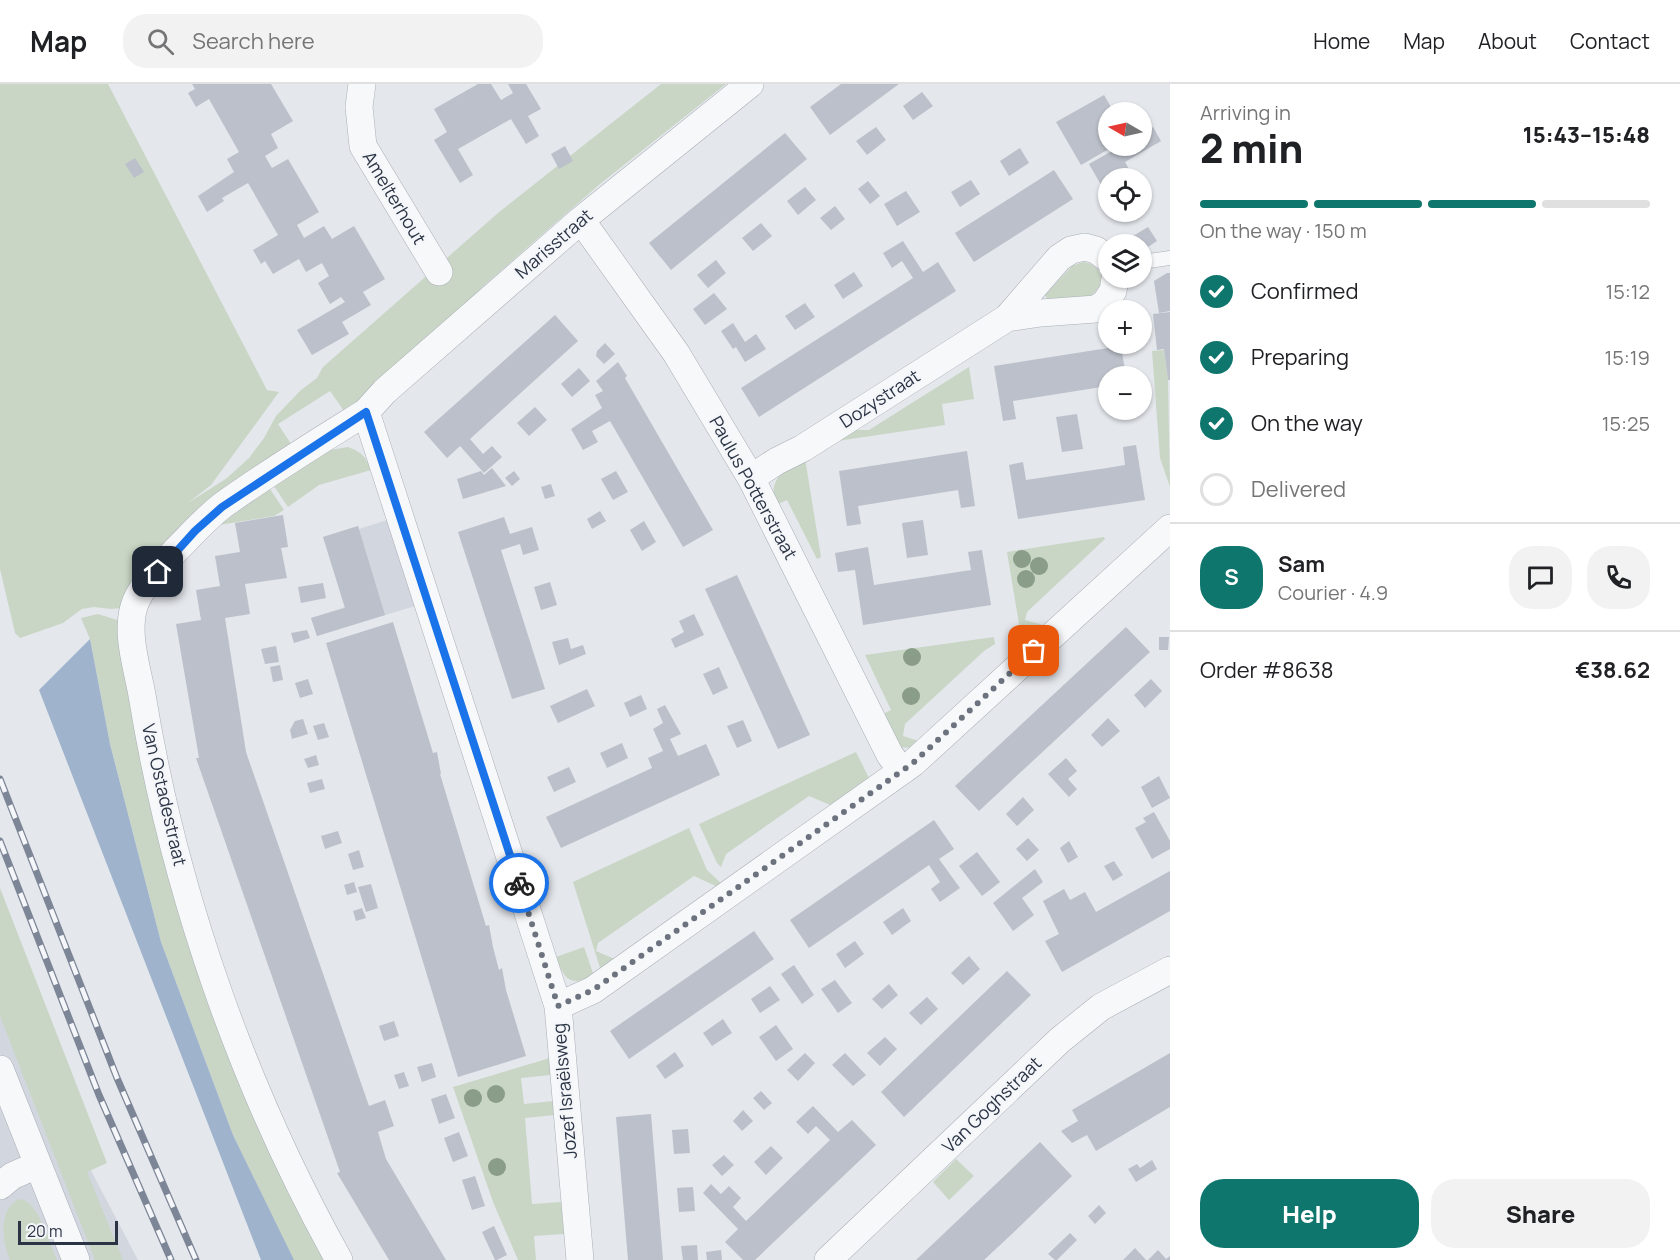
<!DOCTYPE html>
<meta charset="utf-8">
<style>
:root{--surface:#fff;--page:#f2f2f2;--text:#202124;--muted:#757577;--line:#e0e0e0;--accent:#0f766e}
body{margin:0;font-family:Manrope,sans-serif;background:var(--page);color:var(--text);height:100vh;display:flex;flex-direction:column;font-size:22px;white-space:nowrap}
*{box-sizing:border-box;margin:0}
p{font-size:20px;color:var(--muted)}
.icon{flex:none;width:33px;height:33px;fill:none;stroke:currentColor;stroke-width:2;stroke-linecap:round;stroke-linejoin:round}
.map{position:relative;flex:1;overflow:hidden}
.side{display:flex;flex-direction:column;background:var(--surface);width:510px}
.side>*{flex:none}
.needle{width:39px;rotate:279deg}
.fabs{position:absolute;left:1098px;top:18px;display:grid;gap:12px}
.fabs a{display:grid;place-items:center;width:54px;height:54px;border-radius:50%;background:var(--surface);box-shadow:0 2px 4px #0004;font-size:30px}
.scale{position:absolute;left:18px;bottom:15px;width:100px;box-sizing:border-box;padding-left:6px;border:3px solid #2b3445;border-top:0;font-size:16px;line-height:21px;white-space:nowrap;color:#2b3445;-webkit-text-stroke:4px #f4f6f9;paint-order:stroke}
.pin{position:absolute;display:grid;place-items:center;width:51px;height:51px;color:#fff;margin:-26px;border-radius:12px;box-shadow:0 3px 9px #0006}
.courier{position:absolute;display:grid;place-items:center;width:60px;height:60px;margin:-30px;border:4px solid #1a73e8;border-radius:50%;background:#fff;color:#222;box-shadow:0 2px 8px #0007}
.head em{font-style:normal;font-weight:800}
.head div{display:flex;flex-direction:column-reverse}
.head{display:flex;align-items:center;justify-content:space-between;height:102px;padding:0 30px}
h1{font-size:39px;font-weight:800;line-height:45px}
.bar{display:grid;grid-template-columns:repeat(4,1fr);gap:9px 6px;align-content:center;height:72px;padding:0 30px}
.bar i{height:8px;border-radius:4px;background:var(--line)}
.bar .on{background:var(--accent)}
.bar p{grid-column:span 4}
.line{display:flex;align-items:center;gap:15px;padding:0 30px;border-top:2px solid var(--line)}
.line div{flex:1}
.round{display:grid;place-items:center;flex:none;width:63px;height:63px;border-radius:24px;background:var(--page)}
ol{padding:0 30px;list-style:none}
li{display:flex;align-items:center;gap:18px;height:66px}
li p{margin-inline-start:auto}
li .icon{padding:6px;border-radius:50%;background:var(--accent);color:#fff;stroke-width:4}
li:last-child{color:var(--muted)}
li i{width:33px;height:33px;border:3px solid var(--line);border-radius:50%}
.cta{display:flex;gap:12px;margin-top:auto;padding:12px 30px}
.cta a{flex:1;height:69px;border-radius:24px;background:var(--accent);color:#fff;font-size:24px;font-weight:800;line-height:69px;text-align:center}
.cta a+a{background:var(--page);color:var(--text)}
header{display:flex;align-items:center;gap:36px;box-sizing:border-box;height:84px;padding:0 30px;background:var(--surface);border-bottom:2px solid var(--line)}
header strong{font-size:28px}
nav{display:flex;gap:33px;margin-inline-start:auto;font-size:21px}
.search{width:420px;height:54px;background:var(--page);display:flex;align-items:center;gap:15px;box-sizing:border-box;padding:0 21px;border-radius:24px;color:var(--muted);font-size:22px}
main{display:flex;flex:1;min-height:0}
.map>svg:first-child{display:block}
.built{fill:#d2d6de}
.green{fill:#c9d6c5}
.water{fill:#9fb4cc}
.building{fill:#bbc0ca}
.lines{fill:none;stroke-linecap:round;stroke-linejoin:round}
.service-casing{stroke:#a9aeb7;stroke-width:15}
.minor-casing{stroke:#a9aeb7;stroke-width:28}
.service{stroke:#f7f8fa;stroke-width:14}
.minor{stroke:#f7f8fa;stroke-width:27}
.rail-casing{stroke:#7d8696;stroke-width:7}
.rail{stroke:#f4f6f9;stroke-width:4.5;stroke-dasharray:14;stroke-linecap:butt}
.tree{fill:#899d89}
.done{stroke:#6c737f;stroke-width:6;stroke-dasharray:0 10.8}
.route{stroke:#1a73e8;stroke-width:8}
.labels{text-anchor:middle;stroke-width:5;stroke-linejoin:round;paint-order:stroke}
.street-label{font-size:18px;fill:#2b3445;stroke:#f4f6f9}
</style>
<header>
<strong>Map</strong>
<div class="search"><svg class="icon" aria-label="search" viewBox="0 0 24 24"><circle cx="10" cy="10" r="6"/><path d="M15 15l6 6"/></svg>Search here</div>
<nav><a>Home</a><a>Map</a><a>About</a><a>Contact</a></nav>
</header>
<main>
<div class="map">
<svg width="1170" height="1176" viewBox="0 0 1170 1176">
<rect width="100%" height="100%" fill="#e4e7ec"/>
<!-- built -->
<path class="built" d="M387 436 415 522 317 552 311 534 345 523 323 453 358 442 359 445Z
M0 860 76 1058 138 1176H0Z"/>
<!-- green -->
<path class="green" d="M0 0H108L267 306 279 308 211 401 188 419 227 394 249 374 264 354 276 332 301 306 317 294 323 283 498 129 661 0H726L600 100 481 204 465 223 362 315 344 327 330 307 278 340 291 360 122 524 111 525 94 523 82 525 63 539 20 554 15 549 0 485Z
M1083 178C1094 179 1100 186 1102 196 1098 219 1066 215 1048 217L1045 211 1072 182Z
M1164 266 1168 296 1170 403 1160 374 1152 267Z
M969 283 974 315 942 320 945 341 837 357 850 346H869Z
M348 363C362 368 366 373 371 386L319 401 288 423 274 402 330 366Z
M805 374 821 473 817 475 787 416 776 421C767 393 785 387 805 374Z
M270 405 284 426 274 432 219 441Z
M1104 453 1105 455 1027 528 1025 536 1047 542 1033 555 1019 540 1007 468Z
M98 530 120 537 132 619 325 1176H294L291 1171 233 1051 161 858 110 660 90 555 81 534Z
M994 553 995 560 984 567 905 640 903 652 922 658 911 664 898 663 880 632 891 626 865 571Z
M856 668 871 698 835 723 809 712 726 770 721 783 717 779 699 740Z
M689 744 707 786 724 802 720 804 694 792 598 859 596 867 617 876 601 887 573 798Z
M0 804 107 1079 87 1088 123 1176H95L0 932Z
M584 863 594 892C571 903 564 896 556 873Z
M550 974 551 991 521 994 524 1020 554 1017V1031L525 1034 532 1120 561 1118 564 1150 534 1152 536 1176H518L493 1118 453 1003Z
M956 1075 974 1092 949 1116 933 1098Z
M21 1115C39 1119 50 1160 57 1176H10C0 1153 0 1121 21 1115Z"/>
<!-- water -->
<path class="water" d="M90 555 110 660 161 858 233 1051 294 1176H261L39 606Z"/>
<!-- building -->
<path class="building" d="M192 0H271L293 37 271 50 278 64 265 72 272 84 288 75 319 128 297 141 304 154 324 142 332 155 354 142 385 195 363 208 371 221 342 238 349 250 312 271 297 246 345 218 341 213 330 220 318 199 329 192 322 179 306 188 299 175 273 190 265 177 261 180 253 166 278 151 248 99 222 114 224 117 207 128 198 112 234 88 227 75 239 68 209 15 196 23 188 9 195 5Z
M478 0H491L501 16 513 9 508 0H526L541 25 528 32 539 52 526 60 511 35 458 65 473 91 460 99 434 56 447 48 434 25Z
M841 0H899L830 51 810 23Z
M922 8 933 22 913 36 903 22Z
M1104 11 1114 28H1108V62H1114L1081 81 1056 38Z
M876 43 886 56 867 71 856 57Z
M1153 43 1161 57 1125 78 1134 94H1108V113L1089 80 1121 62H1142V50Z
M785 49 807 75 671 186 649 159Z
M565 62 573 77 559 85 551 70Z
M1020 64 1029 79 1009 92 1000 77Z
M135 74 144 88 134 94 125 80Z
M1054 86 1073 115 974 178 955 149Z
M971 96 980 110 960 123 951 108Z
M868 97 880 112 870 120 858 105Z
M805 103 816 116 798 131 787 117Z
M906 107 920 128 897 142 884 120Z
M835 122 845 135 831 146 820 134Z
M761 139 772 152 753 167 742 154Z
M1148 143 1157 157 1142 167V160H1138L1133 152Z
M903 157 923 188 938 178 956 207 759 333 741 304 913 194 902 177 892 184 883 169Z
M716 176 726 189 708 204 697 191Z
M854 188 863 202 843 215 834 201Z
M1167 189H1170V227L1159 229 1154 197Z
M714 209 727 225 705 241 693 225Z
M805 219 815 233 795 246 785 232Z
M1170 228V296H1168L1164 265 1157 266 1153 230Z
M555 231 578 257 470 355 483 370 492 362 502 373 484 389 460 362 447 374 424 348Z
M733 239 745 258 756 250 766 265 745 278 736 263 733 265 721 247Z
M605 259 615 270 604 280 596 272 597 267Z
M1121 262 1126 292H1108V302L1013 317 1016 335 1003 337 994 282Z
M618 278 627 292 625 294 713 446 683 463 610 337 592 347 598 358 583 366 571 345 602 324 595 311 603 307 596 297Z
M579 284 590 297 572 313 561 300Z
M535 323 547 336 529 352 517 339Z
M1077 330 1083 365 1062 368 1056 333Z
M1136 361 1145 416 1018 435 1009 381 1023 378 1026 396 1107 384 1125 381 1123 363Z
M967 367 975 422 961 424 958 406 858 422 861 440 847 442 839 387Z
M492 384 506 402 463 415 457 395 481 387 484 391Z
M514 387 520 395 512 402 505 394Z
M616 387 628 408 613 416 601 395Z
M551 400 555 412 545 415 541 403Z
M600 427 606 437 592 445 587 435Z
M283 431 288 463 281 464 287 494 245 500 250 530 225 534 246 668 369 1022 385 1016 394 1042 378 1048 386 1075 446 1176H389L337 1089 340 1088 196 674H199L176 540 201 536 196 506 220 502 215 472 240 468 235 439Z
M504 433 510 450 532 443 539 466 523 471 520 460 501 466 545 605 512 615 458 448Z
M923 436 928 471 907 474 902 439Z
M644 437 656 458 642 467 630 446Z
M358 442 385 531 317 552 311 534 345 524 323 453Z
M868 463 874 501 971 486 968 468 982 466 991 521 863 541 855 486 838 488 835 469Z
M737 491 810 651 778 665 705 505Z
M550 498 557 521 541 526 534 503Z
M323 499 326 514 301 519 298 503Z
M694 530 704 551 675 564 671 555 684 548 679 537Z
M393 538 433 669 437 668 441 690H440L486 842 489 841 493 863 499 886 502 884 506 906 526 972 458 993 326 559Z
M1126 543 1150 568 979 727 955 702Z
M307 546 310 554 294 559 291 549Z
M1159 553H1169L1168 566H1159Z
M568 554 571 565 583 561 586 570 559 581 552 558Z
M276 562 279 578 265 580 261 565Z
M280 581 283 596 273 598 270 583Z
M719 583 728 604 713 611 703 590Z
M308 595 313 610 300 614 295 599Z
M1151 595 1162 607 1145 624 1134 611Z
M587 605 595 622 558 639 550 622Z
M641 611 647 625 630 633 624 619Z
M665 621 681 650 670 655 678 672 706 660 720 691 561 764 546 733 652 684 648 674 663 667 653 645 663 639 657 625Z
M1108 634 1120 647 1102 663 1091 651Z
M303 635 308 650 292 655 290 646 295 637Z
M743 636 752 657 737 664 727 642Z
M324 639 329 653 318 656 313 642Z
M622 659 628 674 607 684 600 669Z
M316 671 319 681 308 684 304 675Z
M1066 674 1077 687 1068 695 1077 705 1069 713 1048 690Z
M569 683 576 698 554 708 547 693Z
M1159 692 1170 714 1152 724 1141 703Z
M322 695 325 705 310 709 307 699Z
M1023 713 1034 726 1017 742 1006 730Z
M1154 728 1170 757V765L1152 775 1135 744 1146 738 1143 734Z
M934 736 954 765 939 775 960 804 940 818 931 805 940 798 929 781 809 864 790 836Z
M338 747 342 759 325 765 321 752Z
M1028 754 1039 766 1027 777 1016 765Z
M1069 757 1078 773 1068 779 1060 764Z
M359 766 364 783 353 786 348 770Z
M977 768 1000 798 982 812 959 782Z
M1114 777 1123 791 1113 797 1104 782Z
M1035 785 1043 798 1022 814 1034 831 1013 847 993 819Z
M1170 787V827L1062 888 1045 857 1059 850 1043 817 1064 805 1070 816 1085 808 1096 828Z
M354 798 357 808 347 811 344 801Z
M371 800 378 824 366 828 358 803Z
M362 824 366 834 356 837 353 827Z
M903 824 911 837 892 851 883 838Z
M754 847 774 875 629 975 610 947Z
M855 857 864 870 845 884 836 870Z
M969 872 980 885 963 901 951 889Z
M794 881 814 911 802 920 781 890Z
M1007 887 1031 911 904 1033 881 1008Z
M835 896 852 919 838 929 821 905Z
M889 900 898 911 882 925 872 915Z
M770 902 780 916 760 929 751 915Z
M927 913 938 925 921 941 909 929Z
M723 935 732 949 712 962 703 949Z
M394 937 399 952 384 957 379 942Z
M776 941 793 965 776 977 759 953Z
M885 953 897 965 880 982 867 969Z
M675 968 684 982 665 995 656 982Z
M805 969 815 979 798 997 787 986Z
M845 969 866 991 853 1002 832 981Z
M1170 969V1023L1096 1067 1087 1051 1072 1059 1061 1047 1078 1037 1072 1026Z
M432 979 436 993 422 998 417 983Z
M404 988 409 1002 399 1005 394 991Z
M761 1007 772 1019 764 1026 753 1014Z
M446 1010 455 1034 439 1040 431 1015Z
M813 1022 838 1048 852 1036 876 1061 755 1176H743L725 1158 738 1145 703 1109 711 1100 721 1110 729 1102 741 1114 733 1123 746 1137 830 1056 816 1042 808 1050 796 1038Z
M743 1026 753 1037 742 1047 733 1037Z
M651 1030 663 1176H628L616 1033Z
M688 1045 690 1069 674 1070 672 1046Z
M459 1048 468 1072 453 1078 444 1054Z
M1040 1058 1072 1092 1013 1149 984 1176H916Z
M771 1062 783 1074 766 1091 754 1078Z
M724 1071 734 1081 722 1092 712 1081Z
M1152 1076 1157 1085 1136 1098 1128 1085 1137 1080 1140 1084Z
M475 1092 485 1122 472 1126 462 1096Z
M693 1103 695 1127 679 1128 677 1104Z
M1099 1121 1106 1129 1095 1140 1088 1132Z
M494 1142 507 1171 497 1176H495L482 1148Z
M1070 1149 1077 1156 1057 1176H1055L1048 1170Z
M697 1161 698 1176H683L681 1162Z
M1135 1164 1146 1176H1123Z
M721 1166 722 1176H707L706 1168Z
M1158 1166 1166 1175 1170 1172V1176H1148Z"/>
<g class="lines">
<defs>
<path id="service" d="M1142 178 1170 174"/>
<path id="minor" d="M362 0 359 23 363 62 439 188
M581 136 676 269 751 394 890 671 902 687
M1007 234 1041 229 1096 225 1105 219 1113 207 1115 194
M366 328 558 922 580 1176
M751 394 777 377 803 364 1007 234 1059 174 1071 166 1085 163 1096 166 1108 175
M558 922 593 906 913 679 1170 444
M0 985 76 1176
M0 1102 12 1092 37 1081
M339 1176C242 1002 174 807 142 611 137 583 124 545 136 517 145 498 162 481 176 466 191 451 206 434 223 421 269 388 318 358 366 328L385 307 581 136 750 0
M828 1176 1060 956 1101 923 1170 886"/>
</defs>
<!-- service casing -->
<use href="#service" class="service-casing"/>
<!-- minor casing -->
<use href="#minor" class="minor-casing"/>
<!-- service -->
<use href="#service" class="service"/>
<!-- minor -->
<use href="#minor" class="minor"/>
<defs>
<path id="rail" d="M0 695 117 994 196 1176
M0 757 99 1011 171 1176"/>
</defs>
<!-- rail casing -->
<use href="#rail" class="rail-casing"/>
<!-- rail -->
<use href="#rail" class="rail"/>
</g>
<!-- trees -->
<g class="tree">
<circle cx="1022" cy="475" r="9"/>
<circle cx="1039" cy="482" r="9"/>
<circle cx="1026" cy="495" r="9"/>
<circle cx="912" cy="573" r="9"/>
<circle cx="911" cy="612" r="9"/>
<circle cx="496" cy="1010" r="9"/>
<circle cx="473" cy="1014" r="9"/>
<circle cx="497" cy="1083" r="9"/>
</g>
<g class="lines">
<!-- done -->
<path class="done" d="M519 799 558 922 593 906 913 679 1034 567"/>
<!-- route -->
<path class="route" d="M158 488 195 447 222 423 366 328 519 799"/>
</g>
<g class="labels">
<!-- street labels -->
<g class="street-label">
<text transform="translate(394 114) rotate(59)" y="6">Amelterhout</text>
<text transform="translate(554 160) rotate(-41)" y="6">Marisstraat</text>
<text transform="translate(880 315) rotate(-33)" y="6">Dozystraat</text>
<text transform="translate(753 404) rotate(61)" y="6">Paulus Potterstraat</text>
<text transform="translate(164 711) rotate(77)" y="6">Van Ostadestraat</text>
<text transform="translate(565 1007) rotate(-95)" y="6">Jozef Israëlsweg</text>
<text transform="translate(992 1021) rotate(-44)" y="6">Van Goghstraat</text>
</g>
</g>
</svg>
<div class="fabs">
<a><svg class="needle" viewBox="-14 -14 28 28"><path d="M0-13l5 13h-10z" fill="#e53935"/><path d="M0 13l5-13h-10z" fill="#757577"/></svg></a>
<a><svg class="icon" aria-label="locate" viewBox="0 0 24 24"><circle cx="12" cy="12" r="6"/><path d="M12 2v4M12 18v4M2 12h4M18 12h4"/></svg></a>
<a><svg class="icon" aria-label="layers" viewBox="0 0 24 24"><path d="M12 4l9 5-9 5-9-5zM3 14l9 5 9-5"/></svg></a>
<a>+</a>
<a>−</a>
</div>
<div class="scale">20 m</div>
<div class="pin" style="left:1034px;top:567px;background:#ea580c"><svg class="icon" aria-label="bag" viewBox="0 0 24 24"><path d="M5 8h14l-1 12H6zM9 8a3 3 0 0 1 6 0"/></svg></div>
<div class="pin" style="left:158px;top:488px;background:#1f2937"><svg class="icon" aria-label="home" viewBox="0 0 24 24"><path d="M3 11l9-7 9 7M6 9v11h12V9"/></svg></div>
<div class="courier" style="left:519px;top:799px"><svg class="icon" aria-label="bike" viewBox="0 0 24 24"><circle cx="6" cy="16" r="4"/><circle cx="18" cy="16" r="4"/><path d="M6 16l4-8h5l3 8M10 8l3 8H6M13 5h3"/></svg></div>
</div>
<section class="side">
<div class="head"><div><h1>2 min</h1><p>Arriving in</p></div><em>15:43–15:48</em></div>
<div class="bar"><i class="on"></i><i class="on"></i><i class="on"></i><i></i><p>On the way · 150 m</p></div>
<ol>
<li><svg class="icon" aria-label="check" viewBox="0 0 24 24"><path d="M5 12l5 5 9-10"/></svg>Confirmed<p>15:12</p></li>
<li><svg class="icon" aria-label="check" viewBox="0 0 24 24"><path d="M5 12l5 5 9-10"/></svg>Preparing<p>15:19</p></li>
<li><svg class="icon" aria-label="check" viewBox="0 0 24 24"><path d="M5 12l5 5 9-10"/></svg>On the way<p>15:25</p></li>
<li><i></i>Delivered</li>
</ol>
<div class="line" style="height:108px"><b class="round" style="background:var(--accent);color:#fff">S</b><div><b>Sam</b><p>Courier · 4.9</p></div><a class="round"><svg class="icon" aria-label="chat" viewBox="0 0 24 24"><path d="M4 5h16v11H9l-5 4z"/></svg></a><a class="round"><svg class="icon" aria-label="phone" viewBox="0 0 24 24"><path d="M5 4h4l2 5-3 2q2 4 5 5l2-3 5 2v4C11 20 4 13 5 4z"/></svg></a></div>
<div class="line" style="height:78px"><div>Order #8638</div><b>€38.62</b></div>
<div class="cta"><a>Help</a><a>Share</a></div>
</section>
</main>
